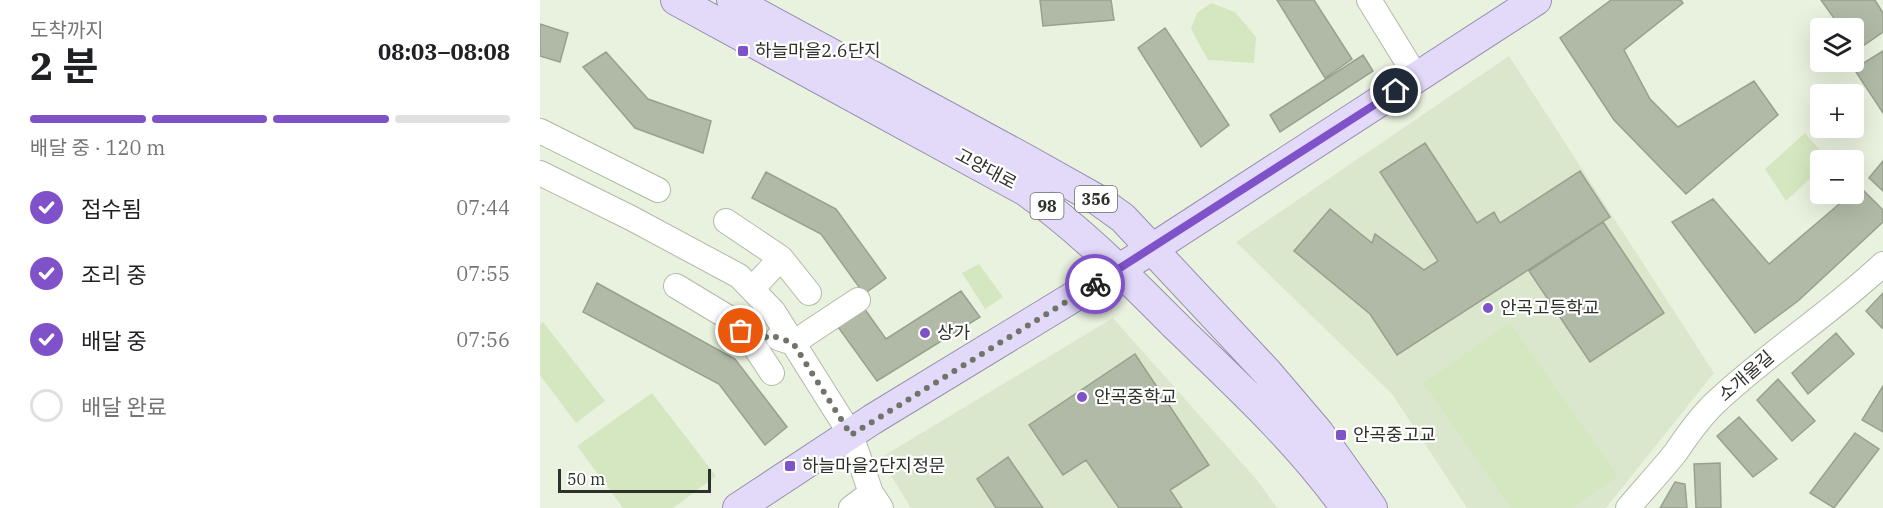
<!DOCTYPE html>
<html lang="ko">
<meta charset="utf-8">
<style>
:root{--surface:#fff;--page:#f2f2f2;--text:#202124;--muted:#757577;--line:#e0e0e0;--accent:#8052ca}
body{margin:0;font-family:"IBM Plex Serif","Noto Sans KR",serif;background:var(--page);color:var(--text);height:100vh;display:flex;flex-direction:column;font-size:22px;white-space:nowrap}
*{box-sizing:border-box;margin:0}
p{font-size:20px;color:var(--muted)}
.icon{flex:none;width:33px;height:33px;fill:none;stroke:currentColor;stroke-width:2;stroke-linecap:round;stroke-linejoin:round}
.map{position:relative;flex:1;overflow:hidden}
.details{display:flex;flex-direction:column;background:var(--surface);width:540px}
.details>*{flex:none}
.tools{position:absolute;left:1270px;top:18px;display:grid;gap:12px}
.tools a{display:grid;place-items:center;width:54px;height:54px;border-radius:6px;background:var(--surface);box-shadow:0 6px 24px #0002;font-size:30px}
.scale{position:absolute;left:18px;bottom:15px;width:153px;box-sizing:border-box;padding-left:6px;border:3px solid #2d3129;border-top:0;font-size:16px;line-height:21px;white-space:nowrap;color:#2d3129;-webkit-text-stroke:4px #fff;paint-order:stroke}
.pin{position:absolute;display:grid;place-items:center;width:51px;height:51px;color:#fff;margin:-26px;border:3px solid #fff;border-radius:50%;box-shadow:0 2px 6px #0007}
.courier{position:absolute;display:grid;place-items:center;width:60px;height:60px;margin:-30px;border:4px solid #8052ca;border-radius:50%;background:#fff;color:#222;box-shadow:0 2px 8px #0007}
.head em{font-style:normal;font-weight:700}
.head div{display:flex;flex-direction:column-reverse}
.head{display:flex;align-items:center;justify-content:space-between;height:102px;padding:0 30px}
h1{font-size:39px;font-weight:700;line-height:45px}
.bar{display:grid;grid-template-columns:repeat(4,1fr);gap:9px 6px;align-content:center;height:72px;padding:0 30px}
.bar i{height:8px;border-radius:4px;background:var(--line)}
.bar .selected{background:var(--accent)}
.bar p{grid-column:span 4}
ol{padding:0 30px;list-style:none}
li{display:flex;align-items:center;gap:18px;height:66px}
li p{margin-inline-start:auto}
li .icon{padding:6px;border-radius:50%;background:var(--accent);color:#fff;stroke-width:4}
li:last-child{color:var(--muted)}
li i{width:33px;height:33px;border:3px solid var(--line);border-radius:50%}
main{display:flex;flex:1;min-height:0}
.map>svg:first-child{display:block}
.built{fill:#dae7cc}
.green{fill:#d5e7c0}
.building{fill:#b0baa6;stroke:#98a18f;stroke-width:1.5}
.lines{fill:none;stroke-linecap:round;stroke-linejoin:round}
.minor-casing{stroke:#b1baa7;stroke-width:26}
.major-casing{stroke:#988faf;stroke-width:32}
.minor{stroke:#fff;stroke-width:24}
.major{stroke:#e3dafa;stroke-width:30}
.done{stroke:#6f7568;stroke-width:6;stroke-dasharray:0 10.8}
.route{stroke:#8052ca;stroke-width:8}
.poi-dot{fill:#8052ca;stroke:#fff;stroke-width:2}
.labels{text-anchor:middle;stroke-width:4.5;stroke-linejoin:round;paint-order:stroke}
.shield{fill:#fff;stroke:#6c6f69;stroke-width:1.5}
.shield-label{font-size:16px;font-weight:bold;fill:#2d3129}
.poi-label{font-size:18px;fill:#2d3129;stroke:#fff;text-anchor:start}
.street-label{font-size:18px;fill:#2d3129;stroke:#fff}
</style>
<main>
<section class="details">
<div class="head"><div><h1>2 분</h1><p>도착까지</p></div><em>08:03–08:08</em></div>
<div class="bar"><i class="selected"></i><i class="selected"></i><i class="selected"></i><i></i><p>배달 중 · 120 m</p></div>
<ol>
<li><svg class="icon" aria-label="check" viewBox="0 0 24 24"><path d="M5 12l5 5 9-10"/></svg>접수됨<p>07:44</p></li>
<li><svg class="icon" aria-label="check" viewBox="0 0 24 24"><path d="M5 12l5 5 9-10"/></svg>조리 중<p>07:55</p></li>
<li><svg class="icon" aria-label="check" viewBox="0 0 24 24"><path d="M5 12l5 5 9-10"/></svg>배달 중<p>07:56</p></li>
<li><i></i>배달 완료</li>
</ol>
</section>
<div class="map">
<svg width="1343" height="508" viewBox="0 0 1343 508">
<rect width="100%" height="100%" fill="#e9f2de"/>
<!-- built -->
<path class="built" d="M969 56 1174 373 1066 508H927L852 394 696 242Z
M573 318 717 480 737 508H371L340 458Z"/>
<!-- green -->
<path class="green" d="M671 3 695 12 716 37 714 63 668 60 651 29 657 13Z
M1265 133 1289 160H1281V168L1246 201 1225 169Z
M439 264 463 297 445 309 422 273Z
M3 322 65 401 36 423 0 375V325Z
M970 323 1078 476 1032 508H971L883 383Z
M112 393 176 476 133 508H83L37 446Z"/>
<!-- building -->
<path class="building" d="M500 0H571L574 20 503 26Z
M737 0H774L812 59 785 78Z
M1071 0H1141L1143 3 1084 50 1110 99 1138 127 1214 81 1238 115 1146 194 1074 120 1020 38Z
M1281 0H1335L1343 13V32L1317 50 1314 47V28H1301Z
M0 24 28 33 20 62 0 56Z
M625 28 689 125 661 147 598 48Z
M1343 51V113L1314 69Z
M66 52 108 99 171 121 163 153 95 128 43 67Z
M823 55 833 71 740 132 730 115Z
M885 143 937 223 954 212 960 223 1040 171 1070 217 857 355 830 314 754 251 790 209 832 243 835 234 884 270 898 261 840 172Z
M1343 161V191L1329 178Z
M226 172 296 209 346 278 324 294 281 234 212 198Z
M1319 186 1343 210V222L1258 301 1215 333 1132 222 1173 199 1229 264 1311 194H1314Z
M1063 222 1124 313 1050 362 989 271Z
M57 283 195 359 247 427 225 445 179 384 43 312Z
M421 291 440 317 337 381 298 327 324 308 346 339Z
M1343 293V328H1342L1326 311Z
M1296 333 1314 354 1268 394 1252 373Z
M595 354 669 465 630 490 642 508H579L546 460 523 475 489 425Z
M1238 379 1275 421 1252 441 1217 400Z
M1343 386V432L1322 420Z
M1199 417 1237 459 1213 477 1177 436Z
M1315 433 1339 449 1294 508 1270 493Z
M468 457 503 508H456L437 479Z
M1180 463 1181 508H1156L1154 464Z
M1135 482 1145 484 1147 508H1120Z"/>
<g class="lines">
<defs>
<path id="minor" d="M829 0 877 78
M0 131 118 190
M0 173 91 218 199 276 233 311 311 435 331 493 341 508
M186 221 241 258 269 293
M136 286 189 318 213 344 232 373
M212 289 241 258
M238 338 253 343 318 300
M311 508 331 493
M1088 508C1104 489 1121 471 1136 452 1148 434 1160 417 1176 402 1229 352 1290 314 1343 264"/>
<path id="major" d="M136 0 486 191C542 231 589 279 638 328 698 386 757 440 806 508
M192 0 485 159 558 200 583 218 726 371 778 432 832 508
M198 508 333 419 612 249 996 0"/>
</defs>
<!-- minor casing -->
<use href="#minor" class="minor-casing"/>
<!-- major casing -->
<use href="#major" class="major-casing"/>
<!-- minor -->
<use href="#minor" class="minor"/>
<!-- major -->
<use href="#major" class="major"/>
</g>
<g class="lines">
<!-- done -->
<path class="done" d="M201 331 213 344 230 335 253 343 311 435 555 284"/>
<!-- route -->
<path class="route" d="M555 284 856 91"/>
</g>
<!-- markers -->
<g class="poi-dot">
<rect x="197" y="45" width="12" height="12" rx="3"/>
<circle cx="948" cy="308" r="6"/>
<circle cx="385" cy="333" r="6"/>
<circle cx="542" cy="397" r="6"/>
<rect x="795" y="429" width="12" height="12" rx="3"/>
<rect x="244" y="460" width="12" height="12" rx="3"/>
</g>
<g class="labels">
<!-- shield labels -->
<g class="shield">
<rect x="535" y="186" width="42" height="26" rx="4.5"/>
<rect x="490.5" y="193" width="33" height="26" rx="4.5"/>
</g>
<g class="shield-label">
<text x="556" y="205">356</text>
<text x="507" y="212">98</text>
</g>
<!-- poi labels -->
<g class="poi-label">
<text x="215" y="57">하늘마을2.6단지</text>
<text x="960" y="314">안곡고등학교</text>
<text x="397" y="339">상가</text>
<text x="554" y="403">안곡중학교</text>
<text x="813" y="441">안곡중고교</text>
<text x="262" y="472">하늘마을2단지정문</text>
</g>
<!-- street labels -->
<g class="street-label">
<text transform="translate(446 169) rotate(28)" y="6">고양대로</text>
<text transform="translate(1206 376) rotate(-41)" y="6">소개울길</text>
</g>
</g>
</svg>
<div class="tools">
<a><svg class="icon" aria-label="layers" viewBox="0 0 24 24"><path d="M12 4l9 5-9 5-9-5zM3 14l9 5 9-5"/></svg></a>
<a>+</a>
<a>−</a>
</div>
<div class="scale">50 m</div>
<div class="pin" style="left:201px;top:331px;background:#ea580c"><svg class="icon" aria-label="bag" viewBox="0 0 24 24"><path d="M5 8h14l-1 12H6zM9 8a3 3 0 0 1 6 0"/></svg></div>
<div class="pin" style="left:856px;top:91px;background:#1f2937"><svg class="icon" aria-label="home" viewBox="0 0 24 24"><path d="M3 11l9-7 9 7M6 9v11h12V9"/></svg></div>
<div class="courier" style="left:555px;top:284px"><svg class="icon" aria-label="bike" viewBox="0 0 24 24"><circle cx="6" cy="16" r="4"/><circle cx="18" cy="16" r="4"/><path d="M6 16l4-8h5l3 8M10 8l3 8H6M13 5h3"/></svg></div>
</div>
</main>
